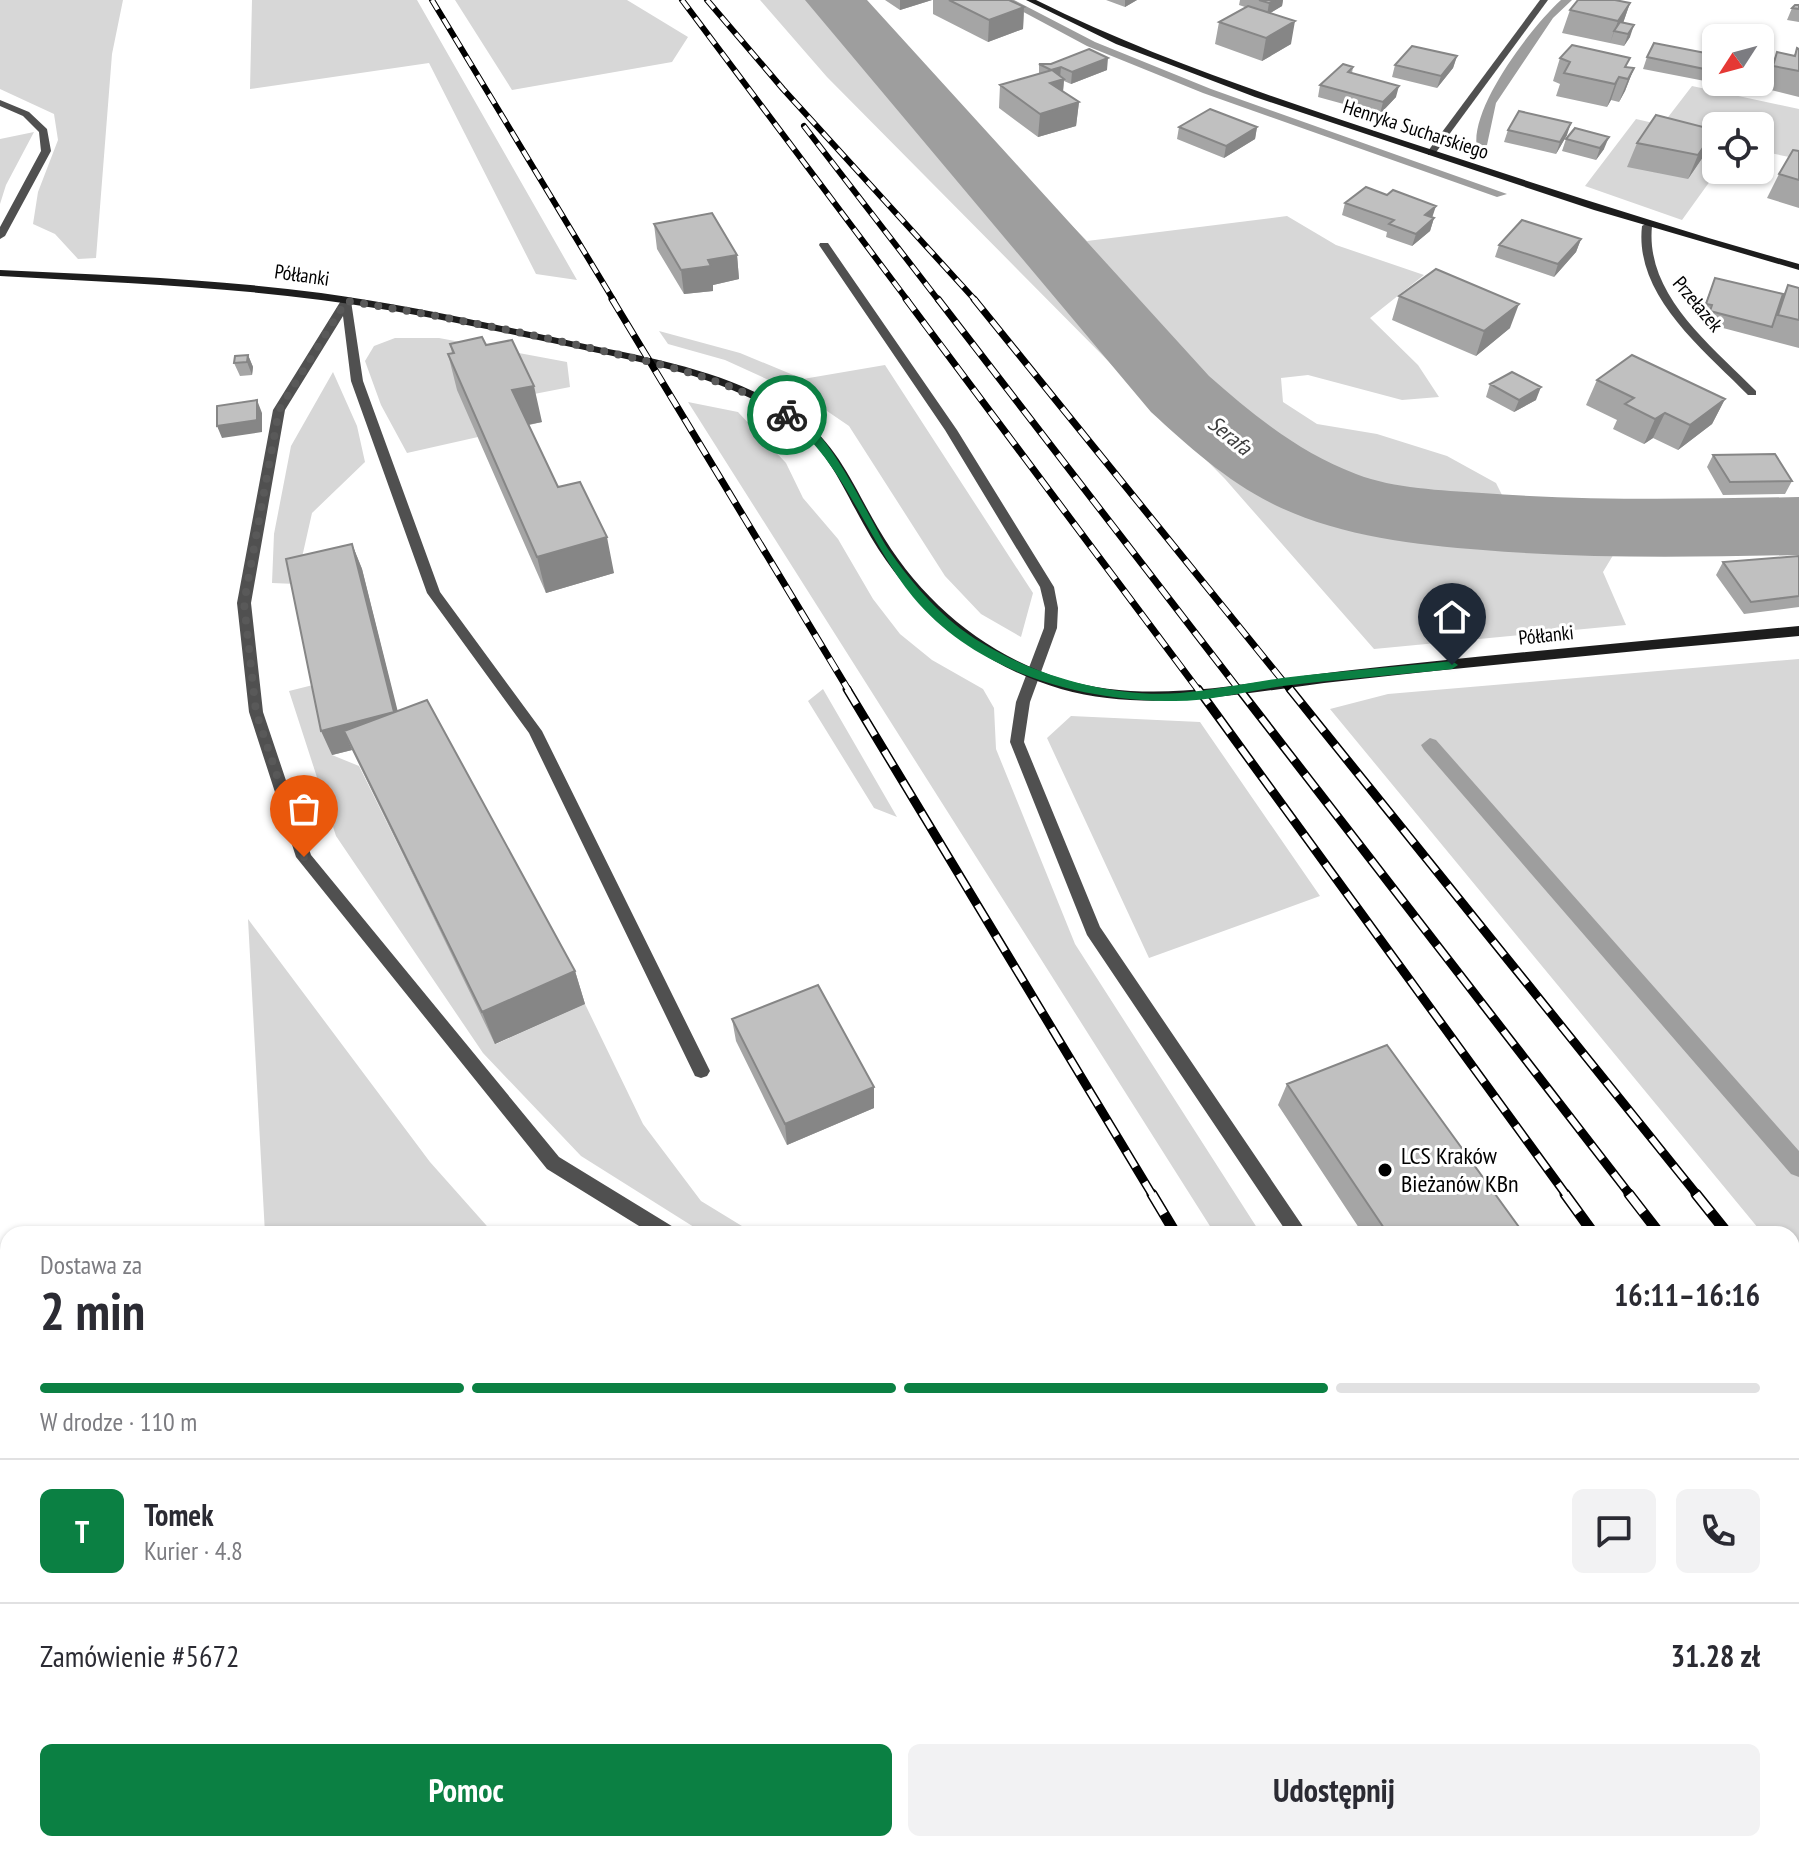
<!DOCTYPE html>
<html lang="pl">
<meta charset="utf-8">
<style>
:root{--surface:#fff;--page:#f2f2f3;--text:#2b2b33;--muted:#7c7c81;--line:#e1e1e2;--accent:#0b8043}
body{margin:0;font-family:"PT Sans Narrow",sans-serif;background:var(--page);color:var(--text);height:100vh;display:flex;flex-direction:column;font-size:30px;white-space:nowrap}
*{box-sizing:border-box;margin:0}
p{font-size:26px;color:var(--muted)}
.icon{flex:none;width:44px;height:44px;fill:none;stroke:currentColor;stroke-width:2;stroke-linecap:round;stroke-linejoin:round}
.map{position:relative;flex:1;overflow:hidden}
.details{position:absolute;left:0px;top:1226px;width:1800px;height:626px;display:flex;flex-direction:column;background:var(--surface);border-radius:24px 24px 0 0;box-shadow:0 2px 6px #0004}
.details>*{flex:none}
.needle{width:52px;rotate:234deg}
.controls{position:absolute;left:1702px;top:24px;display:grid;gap:16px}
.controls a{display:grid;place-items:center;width:72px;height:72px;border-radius:12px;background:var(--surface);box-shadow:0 2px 6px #0004;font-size:40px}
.pin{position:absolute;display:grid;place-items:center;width:68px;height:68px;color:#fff;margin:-82px -34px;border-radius:50% 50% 50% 0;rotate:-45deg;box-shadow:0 0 8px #0007}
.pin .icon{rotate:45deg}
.courier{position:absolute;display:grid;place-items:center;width:80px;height:80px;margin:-40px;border:6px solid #0b8043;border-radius:50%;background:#fff;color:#222;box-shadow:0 2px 10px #0007}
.headline em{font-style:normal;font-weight:600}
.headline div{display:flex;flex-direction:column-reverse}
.headline{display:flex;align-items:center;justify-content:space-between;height:136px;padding:0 40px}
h1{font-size:52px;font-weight:600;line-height:60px}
.bar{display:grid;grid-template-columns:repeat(4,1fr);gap:12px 8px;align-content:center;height:96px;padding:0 40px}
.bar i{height:10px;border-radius:6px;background:var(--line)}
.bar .active{background:var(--accent)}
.bar p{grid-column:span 4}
.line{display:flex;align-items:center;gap:20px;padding:0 40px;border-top:2px solid var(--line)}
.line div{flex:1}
.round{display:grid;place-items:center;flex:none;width:84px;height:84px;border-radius:12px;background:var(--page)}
.button{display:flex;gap:16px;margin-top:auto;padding:16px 40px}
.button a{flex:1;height:92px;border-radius:12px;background:var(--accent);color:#fff;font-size:32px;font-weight:600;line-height:92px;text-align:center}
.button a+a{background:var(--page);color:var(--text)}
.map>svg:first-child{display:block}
.green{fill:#d7d7d7}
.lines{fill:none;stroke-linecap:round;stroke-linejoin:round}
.stream{fill:#9e9e9e;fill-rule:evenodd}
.river{fill:#9e9e9e;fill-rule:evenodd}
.lane{fill:#505050;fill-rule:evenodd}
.street{fill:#505050;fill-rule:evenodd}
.secondary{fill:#1d1d1d;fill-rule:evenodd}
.rail-far3-casing{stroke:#000;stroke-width:6}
.rail-far2-casing{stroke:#000;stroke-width:7}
.rail-far1-casing{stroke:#000;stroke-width:9}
.rail-casing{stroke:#000;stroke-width:11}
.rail-far3{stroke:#fff;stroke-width:4;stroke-dasharray:11;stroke-linecap:butt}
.rail-far2{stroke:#fff;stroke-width:5;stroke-dasharray:14;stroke-linecap:butt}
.rail-far1{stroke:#fff;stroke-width:6;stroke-dasharray:18;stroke-linecap:butt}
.rail{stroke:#fff;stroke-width:8;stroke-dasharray:23;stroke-linecap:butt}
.wall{fill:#a5a5a5}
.shaded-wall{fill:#868686}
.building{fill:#c0c0c0;stroke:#868686;stroke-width:2}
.route{fill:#0b8043}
.done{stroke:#595959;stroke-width:8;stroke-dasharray:0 14.4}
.poi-dot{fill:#000;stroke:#fff;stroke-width:3}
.labels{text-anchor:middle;stroke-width:6;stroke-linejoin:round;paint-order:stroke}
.far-street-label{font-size:20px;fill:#000;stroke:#fff}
.far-water-label{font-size:22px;font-style:italic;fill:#3f3f3f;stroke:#fff}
.poi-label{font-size:24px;fill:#000;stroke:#fff;text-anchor:start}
</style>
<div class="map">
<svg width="1799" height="1851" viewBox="0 0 1799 1851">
<rect width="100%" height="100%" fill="#fff"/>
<!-- green -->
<path class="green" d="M0 0H123L112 54 96 258 78 259 55 234 33 224 38 192 58 140 54 114 0 89Z
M252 0H417L577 280 536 274 429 63 250 89Z
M455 0H627L688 37 672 62 512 90Z
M760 0H849L1087 241 1287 216 1336 245 1424 275 1370 318 1418 365 1439 397 1402 400 1308 375 1281 378 1283 402 1317 424 1377 434 1447 456 1496 483 1506 503 1799 502V545L1618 547 1603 572 1626 625 1374 649 1225 479 827 77Z
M1692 86 1799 109V159L1760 151V126H1716L1718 170 1682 220 1585 186 1636 119 1662 125Z
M34 132 6 185 0 204V139Z
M659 331 740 353 803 379 885 365 1033 593 1021 637 981 614 945 576 849 426 808 398 725 360 668 344Z
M395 338H439L567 362 570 387 529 395 478 437 407 453 381 405 365 361 374 346Z
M333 372 357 426 365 462 312 513 296 584 272 583 274 534 291 446Z
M688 402 738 412 786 463 803 498 838 539 873 599 900 634 932 660 983 689 994 708 996 749 1075 944 1261 1234H1215Z
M1799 659V1277L1792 1269V1234H1763L1330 709 1388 694Z
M317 684 332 755 359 766 496 1044 585 1004 643 1124 701 1201 755 1234H705L581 1156 483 1053 336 836 289 691Z
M823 689 897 817 874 808 808 701Z
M1071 716 1200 722 1320 896 1149 958 1047 738Z
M248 919 430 1162 494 1234H265Z
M1792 1553 1799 1563V1851H1606L1602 1844H1792Z
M281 1844H1037L1043 1851H282Z
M1174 1844H1502L1506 1851H1176Z"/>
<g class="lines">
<!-- stream -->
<path class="stream" d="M1001 0H1014L1095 42 1211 89 1507 194 1497 197 1203 93 1087 46Z
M1561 0H1572L1553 18 1496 103 1487 145 1477 148C1469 108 1532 26 1561 0Z
M1430 738 1436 740 1799 1151V1177L1791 1174 1424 750 1421 745Z"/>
<!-- river -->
<path class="river" d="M805 0H867L1209 376C1253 415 1300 453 1356 474 1395 489 1441 490 1482 493 1588 501 1693 499 1799 497V555C1694 557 1589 559 1483 550 1414 545 1340 536 1277 506 1229 483 1189 447 1151 412Z"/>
<!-- lane -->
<path class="lane" d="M0 100 29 112 47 129 51 151 5 236 0 239V227L41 151 39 132 23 116 0 106Z
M1647 223 1652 226C1645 295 1712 346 1756 391V395H1748C1704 350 1634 296 1642 226Z
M820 243H828L957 430 1054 587 1058 608 1057 628 1030 702 1024 742 1100 927 1308 1234H1288L1087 935 1010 742 1016 702 1044 628 1045 608 1040 587 945 430 819 245Z
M342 299 351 301 363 381 440 592 542 731 710 1071 707 1076 701 1078 695 1076 529 733 427 593 351 381 343 316 285 410 251 603 263 712 311 855 559 1157 675 1228 677 1234H652L547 1169 296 857 249 712 237 603 273 410Z
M1115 1844H1139L1141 1851H1117Z"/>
<!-- street -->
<path class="street" d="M1540 0H1548L1434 155H1428V151Z"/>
<!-- secondary -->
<path class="secondary" d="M1026 0H1036C1155 59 1279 99 1405 141 1536 184 1666 227 1799 264V270L1594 210 1255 97 1116 44Z
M0 270C107 275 215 279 321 293 408 305 494 324 580 343 655 359 735 372 800 418 838 445 855 489 878 528 919 599 983 654 1062 679 1153 707 1251 681 1343 671 1494 654 1647 641 1799 626V636C1647 650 1494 664 1342 681 1249 691 1154 715 1061 689 974 664 907 603 864 525 843 488 827 448 791 422 726 376 647 364 571 347 488 329 405 311 321 300 215 286 107 282 0 276Z"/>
<defs>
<path id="rail-far3" d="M432 0 614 301
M682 0 908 301
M707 0 783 89 976 301
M804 126 939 301"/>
<path id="rail-far2" d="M612 299 849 691
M906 299 1199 691
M938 299 1240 691
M974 299 1291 691"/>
<path id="rail-far1" d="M847 689 1153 1196
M1198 689 1567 1196
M1239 689 1631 1196
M1290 689 1698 1196"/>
<path id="rail" d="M1152 1194 1176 1234
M1565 1194 1594 1234
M1629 1194 1660 1234
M1696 1194 1728 1234
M1792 1314 1799 1323
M1792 1405 1799 1414
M1792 1508 1799 1517
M1543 1844 1547 1851"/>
</defs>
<!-- rail-far3 casing -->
<use href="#rail-far3" class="rail-far3-casing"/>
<!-- rail-far2 casing -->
<use href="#rail-far2" class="rail-far2-casing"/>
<!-- rail-far1 casing -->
<use href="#rail-far1" class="rail-far1-casing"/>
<!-- rail casing -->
<use href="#rail" class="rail-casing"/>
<!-- rail-far3 -->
<use href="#rail-far3" class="rail-far3"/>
<!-- rail-far2 -->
<use href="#rail-far2" class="rail-far2"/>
<!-- rail-far1 -->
<use href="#rail-far1" class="rail-far1"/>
<!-- rail -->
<use href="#rail" class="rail"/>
</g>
<!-- wall -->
<path class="wall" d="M885 0H932L900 10Z
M933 0H1009L1024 7 1023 29 988 42 933 14Z
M1106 0H1137L1125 7Z
M1240 0H1283L1282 6 1270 13 1291 44 1262 61 1215 44 1219 22 1245 7 1239 5Z
M1630 3 1623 23 1630 37 1624 46 1562 33 1570 10Z
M1799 5V22L1787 20 1792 8Z
M1797 48 1799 49V97L1763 88 1759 96 1727 89 1729 82H1760L1772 64 1777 52 1794 56Z
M1457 56 1453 68 1437 88 1392 77 1395 65Z
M1647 57 1716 68 1710 82 1643 69Z
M1560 58 1627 67 1634 68 1625 91 1619 102 1611 100 1607 107 1556 96 1560 84 1553 81Z
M1039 64 1107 70 1071 84 1064 81 1063 92 1079 102 1076 126 1038 137 999 108 1000 85 1039 74Z
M1353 67 1352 73 1396 97 1380 114 1318 97 1320 85Z
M1179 127H1257L1255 139 1224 158 1177 139Z
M1508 130 1567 135 1556 154 1504 142Z
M1566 139 1604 149 1596 160 1562 151Z
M1637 143 1705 154 1688 179 1627 167Z
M1799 151V208L1767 198 1779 174Z
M1345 203 1432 218H1434L1430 231 1412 246 1386 237 1387 232 1342 215Z
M654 224 737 255 739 279 713 285V291L684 294 657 249Z
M1581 239 1576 252 1554 277 1495 257 1499 245Z
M1715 278 1781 300 1788 285 1799 288V348L1704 323 1706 318 1700 317Z
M1399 296 1510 328 1476 356 1392 320Z
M450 344 486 345 542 422 529 425 558 487 614 573 546 593 457 390 448 354 452 353Z
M248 355 253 367 252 375 240 376 234 363Z
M1597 380 1725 399 1712 424 1678 450 1653 438 1644 444 1613 429 1617 420 1586 405Z
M1490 384 1536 400 1514 412 1486 397Z
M1713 455 1792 481 1785 494 1723 495 1707 467Z
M352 544 362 569 397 711 575 971 585 1004 495 1044 352 750 332 755Z
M1799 556V607L1744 614 1716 575 1723 562Z
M732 1019 874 1108 787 1145 736 1041Z
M1287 1084 1524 1234H1363L1278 1105Z"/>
<!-- shaded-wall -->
<path class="shaded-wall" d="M900 0H932L900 10Z
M1125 0H1137L1125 7Z
M1275 0H1283L1282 6 1267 15 1269 3Z
M1630 3 1622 26 1614 31 1610 43 1618 21Z
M1024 7 1023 29 988 42 989 20Z
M1295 21 1291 44 1262 61 1266 38Z
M1634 25 1630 37 1624 46 1628 34Z
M1457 56 1453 68 1437 88 1441 76Z
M1108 58 1107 70 1071 84 1072 72Z
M1061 67 1060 78 1051 70Z
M1634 68 1625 91 1619 102 1628 79Z
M1619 77 1611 100 1607 107 1615 84Z
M1064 79 1062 102 1050 83Z
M1399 86 1396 97 1380 114 1383 102Z
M1079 102 1076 126 1038 137 1040 114Z
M1571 123 1567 135 1556 154 1560 142Z
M1257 127 1255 139 1224 158 1226 146Z
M1715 130 1705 154 1688 179 1698 155Z
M1609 137 1604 149 1596 160 1600 148Z
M1436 206 1432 218 1425 215Z
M1434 218 1430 231 1412 246 1416 234Z
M1581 239 1576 252 1554 277 1558 264Z
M737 255 739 279 713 285V291L684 294 681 270 708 260Z
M1519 304 1510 328 1476 356 1484 331Z
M248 355 253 367 252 375 247 362Z
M534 386 542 422 521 426 512 390Z
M1541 387 1536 400 1514 412 1519 400Z
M1725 399 1712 424 1678 450 1690 425Z
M257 400 262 413V432L222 438 217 426Z
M1665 413 1653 438 1644 444 1655 419Z
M607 537 614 573 546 593 537 557Z
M352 544 362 569 404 736 344 731 352 750 332 755 321 731Z
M575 971 585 1004 495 1044 482 1012Z
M874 1087V1108L787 1145 785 1124Z"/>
<!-- building -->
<path class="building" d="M949 0H1009L1024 7 989 20Z
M1259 0H1275L1269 3Z
M1578 0H1615L1630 3 1618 21 1570 10Z
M1795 5H1799V9L1792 8Z
M1248 6 1295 21 1266 38 1219 22Z
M1620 22 1634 25 1628 34 1614 31Z
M1654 43 1716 55V67L1714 71 1647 57Z
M1572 45 1630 58 1625 67 1634 68 1628 79 1619 77 1615 84 1564 73 1570 62 1560 58Z
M1412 46 1457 56 1441 76 1395 65Z
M1797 48 1799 49V71L1773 66 1777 52 1795 56Z
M1089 49 1108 58 1072 72 1061 67 1051 70 1039 64H1051Z
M1760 61 1772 64 1764 84 1754 82H1760Z
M1343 64 1353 67 1348 72 1399 86 1383 102 1320 85Z
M1052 70 1064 79 1050 83 1079 102 1040 114 1000 85Z
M1210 109 1257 127 1226 146 1179 127Z
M1519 111 1571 123 1560 142 1508 130Z
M1656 115 1715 130 1698 155 1637 143Z
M1575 128 1609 137 1600 148 1566 139Z
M1793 150 1799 151V180L1779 174Z
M1366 187 1387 195 1393 190 1436 206 1425 215 1434 218 1416 234 1389 224 1394 220 1345 203Z
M712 213 737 255 708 260 711 266 681 270 654 224Z
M1522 220 1581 239 1558 264 1499 245Z
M1436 269 1519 304 1484 331 1399 296Z
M1715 278 1783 294 1772 327 1710 311 1712 305 1706 304Z
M1788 285 1799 288V320L1778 315Z
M482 337 486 345 512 340 534 386 512 390 558 487 580 482 607 537 537 557 448 354 454 353 450 344Z
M248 355 247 362 234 363 235 356Z
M1632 355 1725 399 1690 425 1665 413 1655 419 1625 404 1634 398 1597 380Z
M1512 372 1541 387 1519 400 1490 384Z
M257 400V420L217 426V406Z
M1775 454 1792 481 1730 482 1713 455Z
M352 544 394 712 321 731 286 559Z
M1799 556V596L1751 602 1723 562Z
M427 700 575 971 482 1012 344 731Z
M818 985 874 1087 785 1124 732 1019Z
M1387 1045 1524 1234H1388L1287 1084Z"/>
<!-- route -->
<path class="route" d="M784 413C823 411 869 520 888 549 913 585 944 621 982 643 1038 677 1114 698 1180 693 1214 690 1248 683 1282 678 1339 671 1395 667 1452 661L1458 665 1452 669C1396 675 1339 679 1283 686 1248 691 1211 701 1175 701 1081 701 976 673 913 597 867 541 842 457 784 417Z"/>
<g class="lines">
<!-- done -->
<path class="done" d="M304 857 256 712 244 603 279 410 346 301C426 313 507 329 586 347 655 363 726 377 787 415"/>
</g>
<!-- markers -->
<circle class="poi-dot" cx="1385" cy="1170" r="8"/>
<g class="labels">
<!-- far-street labels -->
<g class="far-street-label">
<text transform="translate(1416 129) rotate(18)" y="7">Henryka Sucharskiego</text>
<text transform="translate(302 275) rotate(8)" y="7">Półłanki</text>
<text transform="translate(1698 304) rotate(50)" y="7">Przełazek</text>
<text transform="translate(1546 635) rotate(-6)" y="7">Półłanki</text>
</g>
<!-- far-water labels -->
<g class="far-water-label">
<text transform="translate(1230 435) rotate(39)" y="8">Serafa</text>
</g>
<!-- poi labels -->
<g class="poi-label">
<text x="1401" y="1164">LCS Kraków<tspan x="1401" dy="28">Bieżanów KBn</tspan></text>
</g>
</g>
</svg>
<div class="controls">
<a><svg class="needle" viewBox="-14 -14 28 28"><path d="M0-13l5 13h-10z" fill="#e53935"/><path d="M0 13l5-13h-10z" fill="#7c7c81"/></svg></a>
<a><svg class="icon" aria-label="locate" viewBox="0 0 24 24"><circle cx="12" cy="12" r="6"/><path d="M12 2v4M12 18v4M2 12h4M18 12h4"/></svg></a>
</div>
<div class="pin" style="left:304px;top:857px;background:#ea580c"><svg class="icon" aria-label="bag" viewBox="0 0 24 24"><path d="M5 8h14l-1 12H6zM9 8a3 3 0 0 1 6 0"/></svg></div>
<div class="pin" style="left:1452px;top:665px;background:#1f2937"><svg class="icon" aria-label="home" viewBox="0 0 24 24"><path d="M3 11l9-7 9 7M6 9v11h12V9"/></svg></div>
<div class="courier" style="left:787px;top:415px"><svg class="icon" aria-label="bike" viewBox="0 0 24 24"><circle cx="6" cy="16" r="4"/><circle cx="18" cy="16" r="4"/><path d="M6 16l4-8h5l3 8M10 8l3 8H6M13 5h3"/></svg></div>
<section class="details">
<div class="headline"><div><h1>2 min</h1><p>Dostawa za</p></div><em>16:11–16:16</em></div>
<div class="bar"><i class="active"></i><i class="active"></i><i class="active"></i><i></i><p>W drodze · 110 m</p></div>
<div class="line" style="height:144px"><b class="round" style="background:var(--accent);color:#fff">T</b><div><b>Tomek</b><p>Kurier · 4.8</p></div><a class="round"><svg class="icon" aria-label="chat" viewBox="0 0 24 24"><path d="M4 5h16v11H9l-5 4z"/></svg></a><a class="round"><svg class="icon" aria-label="phone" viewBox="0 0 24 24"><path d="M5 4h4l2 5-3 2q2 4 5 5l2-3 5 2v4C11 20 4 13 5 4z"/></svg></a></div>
<div class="line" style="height:104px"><div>Zamówienie #5672</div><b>31.28 zł</b></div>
<div class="button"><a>Pomoc</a><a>Udostępnij</a></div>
</section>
</div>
